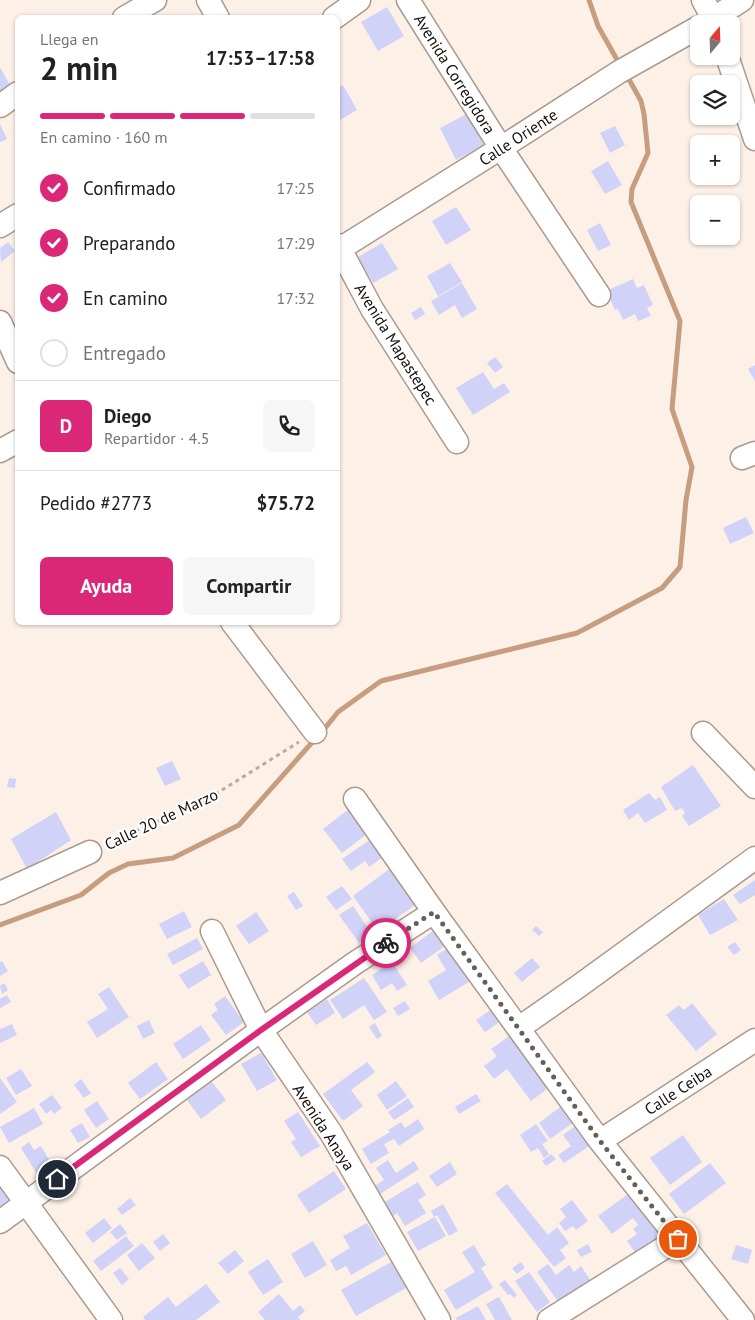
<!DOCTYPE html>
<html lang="es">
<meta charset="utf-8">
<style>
:root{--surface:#fff;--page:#f6f6f6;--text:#222;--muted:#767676;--line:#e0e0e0;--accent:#db2777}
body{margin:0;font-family:"PT Sans",sans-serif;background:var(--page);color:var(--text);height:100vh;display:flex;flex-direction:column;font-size:19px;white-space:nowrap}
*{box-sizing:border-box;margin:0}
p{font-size:16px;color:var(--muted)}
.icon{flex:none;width:28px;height:28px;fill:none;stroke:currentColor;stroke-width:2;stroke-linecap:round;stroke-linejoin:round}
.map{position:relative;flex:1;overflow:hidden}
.drawer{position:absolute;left:15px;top:15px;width:325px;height:610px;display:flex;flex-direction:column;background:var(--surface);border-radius:8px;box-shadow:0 1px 4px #0004}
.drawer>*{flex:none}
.needle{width:32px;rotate:19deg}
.fabs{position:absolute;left:690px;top:15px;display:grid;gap:10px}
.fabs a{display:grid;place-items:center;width:50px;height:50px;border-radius:8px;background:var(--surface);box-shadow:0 1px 4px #0004;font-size:25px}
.pin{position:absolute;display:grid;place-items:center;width:42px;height:42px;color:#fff;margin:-21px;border:2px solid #fff;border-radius:50%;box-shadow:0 1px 5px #0007}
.courier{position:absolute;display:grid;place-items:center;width:50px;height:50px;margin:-25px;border:4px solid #db2777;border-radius:50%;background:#fff;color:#222;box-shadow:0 1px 6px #0007}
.headline em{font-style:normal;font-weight:700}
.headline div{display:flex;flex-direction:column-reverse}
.headline{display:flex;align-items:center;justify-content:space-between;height:85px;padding:0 25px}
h1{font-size:32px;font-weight:700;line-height:38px}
.bar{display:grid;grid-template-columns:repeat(4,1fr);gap:8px 5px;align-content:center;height:60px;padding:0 25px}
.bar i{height:6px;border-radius:4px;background:var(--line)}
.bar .active{background:var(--accent)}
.bar p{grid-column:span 4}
.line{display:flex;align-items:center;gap:12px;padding:0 25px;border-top:1px solid var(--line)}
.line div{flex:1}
.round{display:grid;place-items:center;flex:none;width:52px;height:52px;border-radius:8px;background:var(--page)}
ol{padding:0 25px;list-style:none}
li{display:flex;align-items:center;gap:15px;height:55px}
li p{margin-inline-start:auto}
li .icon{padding:5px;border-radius:50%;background:var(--accent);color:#fff;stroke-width:4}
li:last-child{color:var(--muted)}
li i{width:28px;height:28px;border:2px solid var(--line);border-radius:50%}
.cta{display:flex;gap:10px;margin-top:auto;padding:10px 25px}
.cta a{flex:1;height:58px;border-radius:8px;background:var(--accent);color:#fff;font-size:20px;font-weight:700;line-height:58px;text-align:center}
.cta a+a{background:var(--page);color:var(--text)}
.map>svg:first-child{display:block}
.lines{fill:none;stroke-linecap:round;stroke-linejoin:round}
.stream{stroke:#c79d80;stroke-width:5}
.building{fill:#d0d2f8}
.minor-casing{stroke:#ac9a8d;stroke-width:25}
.path{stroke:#b7aca5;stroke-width:3;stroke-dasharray:4 4;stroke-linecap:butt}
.minor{stroke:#fff;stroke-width:22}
.done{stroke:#665e58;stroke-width:5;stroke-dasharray:0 9}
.route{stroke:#db2777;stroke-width:6}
.labels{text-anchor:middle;stroke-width:4.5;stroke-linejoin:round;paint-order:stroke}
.street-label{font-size:16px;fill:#160f0b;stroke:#fff}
</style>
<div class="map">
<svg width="755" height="1320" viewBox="0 0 755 1320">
<rect width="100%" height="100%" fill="#fcf0e7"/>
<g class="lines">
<!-- stream -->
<path class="stream" d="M589 0 598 26 620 65
M322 732 338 712 381 681 577 633 662 588 680 567 686 500 692 467 672 409 680 321 631 202 632 189 648 153 644 114 641 101 626 74
M0 925 81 895 109 873 128 864 173 858 239 825 316 738"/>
</g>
<!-- building -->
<path class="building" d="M387 7 404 36 378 51 361 22Z
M0 67 11 87 0 93Z
M343 85 357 110 338 121V88Z
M467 114 484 145 456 160 440 128Z
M0 124 7 139 0 142Z
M615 126 625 145 610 153 600 133Z
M608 161 622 185 605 194 591 171Z
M456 207 471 230 446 245 432 221Z
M600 223 611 245 598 251 587 230Z
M8 242 15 251 1 262 0 248Z
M382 243 398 269 373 283 358 257Z
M450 263 462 282 438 296 427 276Z
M633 279 637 288 644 285 653 305 647 308 651 316 638 321 635 314 623 320 618 309 615 310 606 291Z
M462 283 477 309 462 318 455 305 439 315 431 301Z
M421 307 425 314 415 320 411 313Z
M495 357 503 367 495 373 487 363Z
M755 365V381L748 369Z
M483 372 494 389 504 383 510 392 473 415 456 388Z
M746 517 754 533 730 544 723 528Z
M172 761 181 779 165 786 156 768Z
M693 765 721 806 689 826 682 816 685 813 682 808 675 811 661 787Z
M9 778 16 779 15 788 7 787Z
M649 793 655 800 660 797 667 810 645 823 638 813 629 820 623 810Z
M349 809 368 833 342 853 323 829Z
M56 812 71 840 27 869 11 839Z
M371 839 383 857 369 867 365 861 351 871 342 859Z
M392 867 418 903 378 931 353 896Z
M755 880V895L740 904 733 895Z
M342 886 352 899 336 910 326 897Z
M294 892 303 906 296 910 287 896Z
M724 899 738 920 710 935 698 915Z
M353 906 372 934 359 943 339 915Z
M184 911 192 927 167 939 159 924Z
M256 912 269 931 249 944 236 926Z
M536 926 543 932 539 936 532 930Z
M434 930 446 945 421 963 410 948Z
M197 938 203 949 173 965 167 954Z
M735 942 741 950 734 955 727 947Z
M448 948 469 982 439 1000 428 981 446 970 437 955Z
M532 958 540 967 522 982 514 973Z
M2 961 8 971 0 976V962Z
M203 961 211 975 188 989 179 975Z
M392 962 407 985 397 991 392 983 381 990 372 975Z
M364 978 387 1012 374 1020 364 1005 343 1019 330 1000Z
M4 983 8 990 2 994 0 986Z
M109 987 129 1017 97 1038 87 1022 108 1009 98 994Z
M7 995 11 1002 0 1008V999Z
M225 996 244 1022 226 1035 211 1015 218 1010 214 1004Z
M327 999 335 1013 316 1025 307 1012Z
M405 1001 410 1009 398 1016 393 1008Z
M692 1003 717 1034 696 1051 666 1015 679 1005 684 1010Z
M492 1009 501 1021 485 1032 476 1020Z
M149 1020 155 1033 143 1039 137 1026Z
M375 1023 382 1036 377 1039 369 1027Z
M12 1024 17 1035 0 1043V1029Z
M201 1025 211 1040 183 1059 173 1044Z
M512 1034 551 1086 531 1101 507 1069 494 1079 484 1066 497 1056 491 1049Z
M261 1053 277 1080 257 1091 241 1064Z
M156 1062 168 1079 140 1099 128 1083Z
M367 1062 375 1072 351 1090 363 1106 343 1121 323 1094Z
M21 1069 32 1086 16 1095 6 1078Z
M0 1078 17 1102 0 1114Z
M81 1079 91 1093 84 1098 74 1085Z
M396 1081 407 1096 387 1110 377 1095Z
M212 1082 226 1100 201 1119 187 1100Z
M476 1094 481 1101 459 1114 455 1107Z
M52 1095 62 1108 54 1114 51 1110 46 1114 39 1104Z
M408 1098 414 1107 394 1120 388 1112Z
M97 1101 109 1119 96 1128 84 1110Z
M560 1107 564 1112 568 1109 577 1120 550 1139 539 1123Z
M34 1108 43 1124 9 1143 0 1127Z
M298 1112 320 1146 301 1157 291 1142 296 1139 284 1121Z
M418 1119 424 1129 399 1146 394 1139 384 1144 389 1153 371 1164 362 1149 390 1132 388 1130 401 1122 405 1128Z
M581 1122 595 1142 564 1163 558 1155 571 1146 563 1135Z
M82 1123 90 1137 78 1143 70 1130Z
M536 1124 548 1141 542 1144 549 1154 544 1158 538 1148 531 1152 520 1135Z
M683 1135 702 1162 670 1185 650 1158Z
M29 1142 34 1150 41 1146 54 1168 39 1177 21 1148Z
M551 1154 556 1159 546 1166 542 1161Z
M388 1160 396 1173 414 1161 419 1169 380 1194 375 1186 384 1180 376 1168Z
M450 1162 457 1174 437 1187 429 1176Z
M710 1163 726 1183 684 1214 669 1194Z
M334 1171 346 1189 309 1213 297 1195Z
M0 1173 17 1196 0 1209Z
M418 1182 426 1195 418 1200 426 1213 405 1226 397 1213 392 1217 383 1203Z
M507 1184 548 1235 557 1227 569 1243 560 1250 566 1258 554 1267 495 1193Z
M631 1192 663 1235 637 1255 627 1241 637 1234 633 1229 638 1225 633 1218 612 1234 598 1216Z
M130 1198 136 1205 122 1215 117 1209Z
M572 1200 588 1221 576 1230 573 1226 565 1231 559 1223 566 1217 560 1209Z
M443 1204 458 1231 449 1236 437 1215 434 1217 431 1211Z
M435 1217 446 1236 418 1251 407 1232Z
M104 1218 112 1228 93 1243 85 1233Z
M367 1223 386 1255 351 1275 346 1266 336 1271 330 1260 350 1248 343 1236Z
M120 1224 127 1233 117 1240 110 1232Z
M163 1234 170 1243 160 1251 153 1242Z
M126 1236 134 1246 101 1271 93 1261Z
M313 1241 327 1265 305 1278 291 1254Z
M142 1243 155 1258 139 1271 127 1255Z
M588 1244 592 1252 581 1257 577 1250Z
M474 1245 486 1265 481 1268 493 1288 456 1310 444 1290 475 1272 462 1252Z
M736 1245 752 1250 748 1264 731 1259Z
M235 1250 244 1261 228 1274 218 1263Z
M268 1259 283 1282 263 1295 248 1272Z
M393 1261 408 1287 356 1316 341 1290Z
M521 1262 525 1268 517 1274 512 1268Z
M548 1264 556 1275 569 1265 574 1272 581 1266 591 1281 559 1303 537 1272Z
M120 1268 129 1279 122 1285 113 1273Z
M529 1272 550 1302 537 1312 515 1281Z
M505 1280 517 1295 514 1298 510 1294 508 1295 499 1284Z
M206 1284 220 1302 196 1320H145L143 1317 168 1297 176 1307Z
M279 1294 293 1311 300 1305 305 1311 298 1317 300 1320H265L258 1312Z
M499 1297 512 1320H495L486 1304Z
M478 1306 486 1320H457L456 1318Z"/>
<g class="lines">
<defs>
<path id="minor" d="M208 0 218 18
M408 0 501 148 599 295
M703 0 716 24
M124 18 155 0
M334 18 359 0
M705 24 742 0
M727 56 755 139
M0 106 18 93
M0 226 18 215
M338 245 372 309 457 442
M338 250 501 148 619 72 699 27
M0 322 18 362
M0 451 18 441
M742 458 755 453
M232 622 315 732
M703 733 755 787
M355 799 434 912 600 1141 743 1320
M0 893 90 852
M212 931 261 1030 331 1133 439 1320
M519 1028 579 986 755 858
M600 1141 755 1040
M0 1167 111 1320
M0 1222 261 1030 355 963 434 912
M549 1320 678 1239"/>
</defs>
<!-- minor casing -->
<use href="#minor" class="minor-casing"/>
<!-- path -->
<path class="path" d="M106 844 206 800 299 742"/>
<!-- minor -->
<use href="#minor" class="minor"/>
</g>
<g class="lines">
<!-- done -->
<path class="done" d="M386 943 434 912 600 1141 678 1239"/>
<!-- route -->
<path class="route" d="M57 1179 261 1030 386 943"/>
</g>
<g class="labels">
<!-- street labels -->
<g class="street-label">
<text transform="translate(455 74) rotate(58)" y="6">Avenida Corregidora</text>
<text transform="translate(518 137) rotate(-33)" y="6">Calle Oriente</text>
<text transform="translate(396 344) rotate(58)" y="6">Avenida Mapastepec</text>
<text transform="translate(161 819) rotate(-25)" y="6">Calle 20 de Marzo</text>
<text transform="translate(678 1090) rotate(-33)" y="6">Calle Ceiba</text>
<text transform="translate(324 1127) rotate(57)" y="6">Avenida Anaya</text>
</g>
</g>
</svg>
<div class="fabs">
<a><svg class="needle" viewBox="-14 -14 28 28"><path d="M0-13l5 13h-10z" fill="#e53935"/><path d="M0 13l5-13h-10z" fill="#767676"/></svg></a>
<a><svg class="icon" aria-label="layers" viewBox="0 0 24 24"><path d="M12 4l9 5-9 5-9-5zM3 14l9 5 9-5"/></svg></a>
<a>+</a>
<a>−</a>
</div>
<div class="pin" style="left:678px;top:1239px;background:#ea580c"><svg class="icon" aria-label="bag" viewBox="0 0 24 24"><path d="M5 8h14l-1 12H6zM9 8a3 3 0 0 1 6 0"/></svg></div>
<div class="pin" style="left:57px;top:1179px;background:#1f2937"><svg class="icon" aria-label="home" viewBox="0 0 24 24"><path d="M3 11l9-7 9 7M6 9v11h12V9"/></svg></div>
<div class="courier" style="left:386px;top:943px"><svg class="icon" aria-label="bike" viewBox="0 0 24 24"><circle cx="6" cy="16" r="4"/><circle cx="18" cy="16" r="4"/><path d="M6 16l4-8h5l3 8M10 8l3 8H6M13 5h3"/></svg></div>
<section class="drawer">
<div class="headline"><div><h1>2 min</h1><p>Llega en</p></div><em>17:53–17:58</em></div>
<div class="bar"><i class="active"></i><i class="active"></i><i class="active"></i><i></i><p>En camino · 160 m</p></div>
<ol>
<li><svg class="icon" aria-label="check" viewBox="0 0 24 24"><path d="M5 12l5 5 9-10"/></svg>Confirmado<p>17:25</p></li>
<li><svg class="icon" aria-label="check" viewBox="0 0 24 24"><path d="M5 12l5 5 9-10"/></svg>Preparando<p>17:29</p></li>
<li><svg class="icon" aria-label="check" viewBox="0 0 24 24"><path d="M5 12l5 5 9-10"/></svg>En camino<p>17:32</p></li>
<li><i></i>Entregado</li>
</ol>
<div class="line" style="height:90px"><b class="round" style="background:var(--accent);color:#fff">D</b><div><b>Diego</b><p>Repartidor · 4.5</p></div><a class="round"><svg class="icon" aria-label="phone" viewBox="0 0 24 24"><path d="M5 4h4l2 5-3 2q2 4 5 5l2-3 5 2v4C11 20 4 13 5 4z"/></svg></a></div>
<div class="line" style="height:65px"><div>Pedido #2773</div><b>$75.72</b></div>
<div class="cta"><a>Ayuda</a><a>Compartir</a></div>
</section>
</div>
